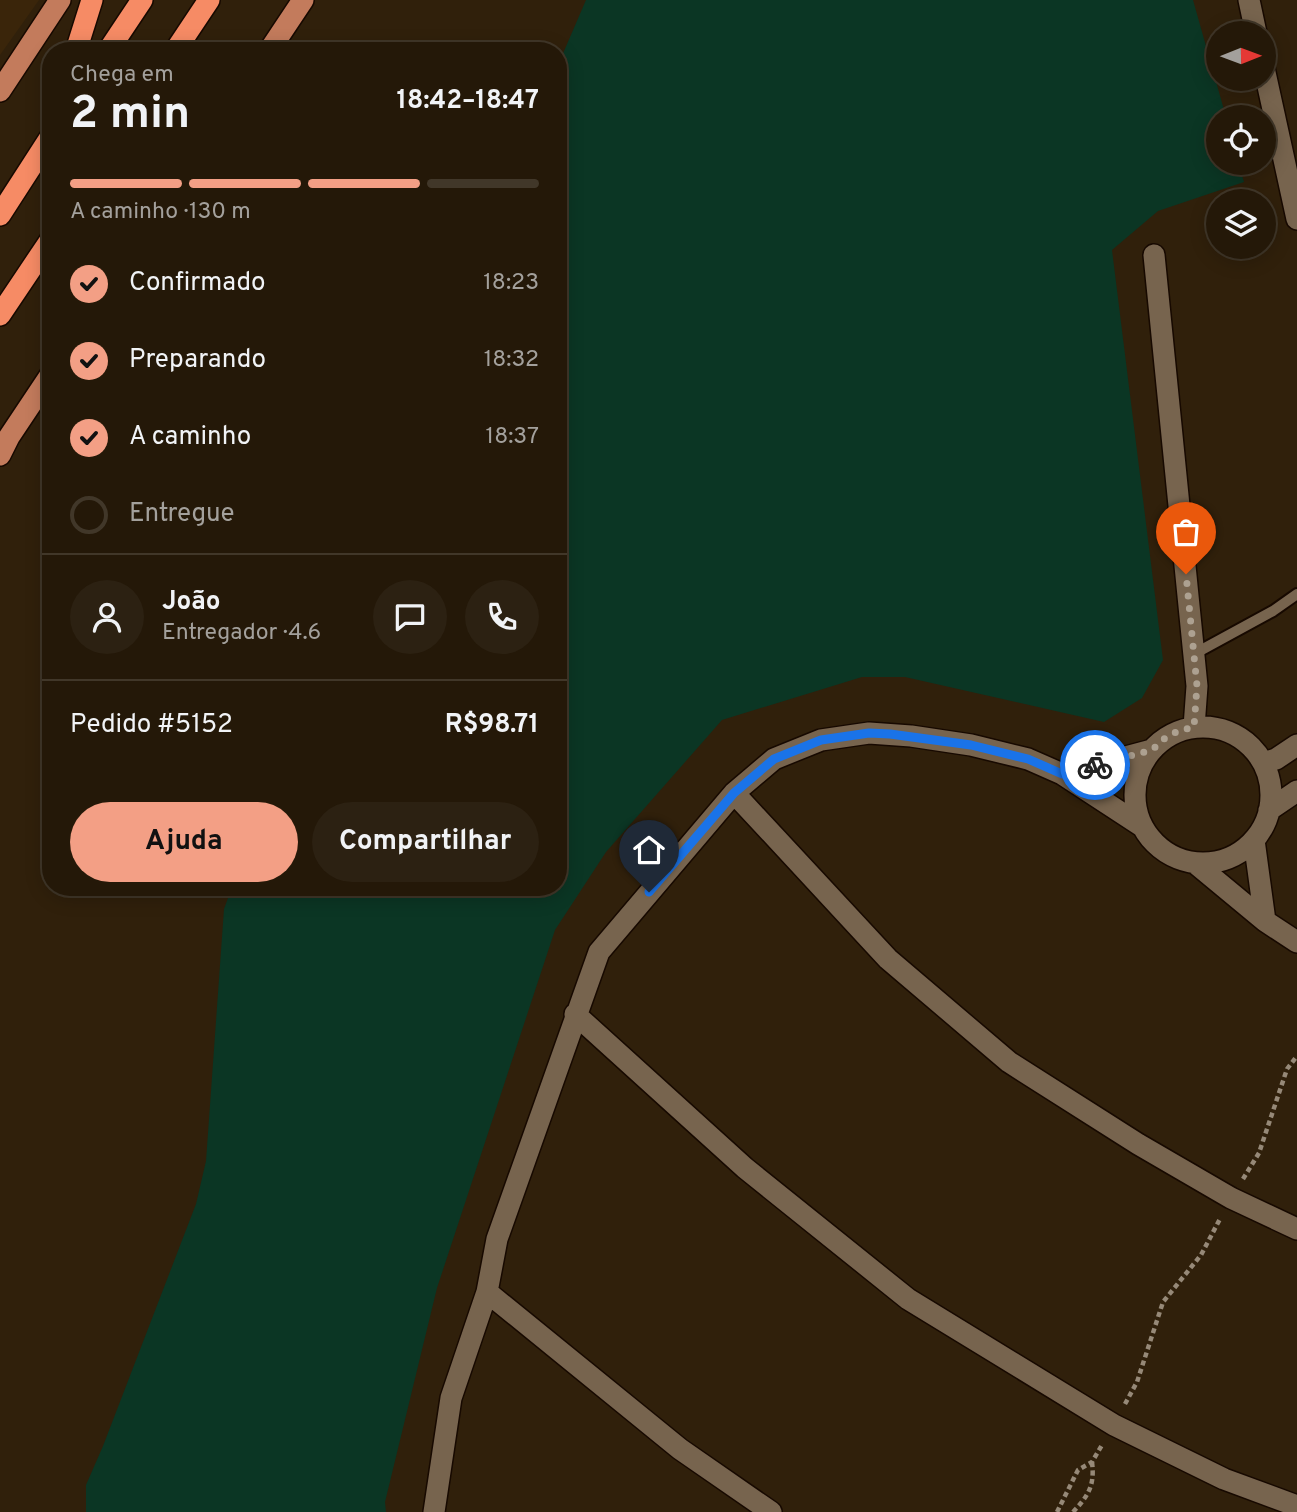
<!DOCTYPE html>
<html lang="pt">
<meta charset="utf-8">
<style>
:root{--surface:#241808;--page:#2c2112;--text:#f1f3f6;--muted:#a3a09c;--line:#413729;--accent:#f39f85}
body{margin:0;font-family:Overpass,sans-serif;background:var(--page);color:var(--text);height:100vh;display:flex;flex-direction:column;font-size:26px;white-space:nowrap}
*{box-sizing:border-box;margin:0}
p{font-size:23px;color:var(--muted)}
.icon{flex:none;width:38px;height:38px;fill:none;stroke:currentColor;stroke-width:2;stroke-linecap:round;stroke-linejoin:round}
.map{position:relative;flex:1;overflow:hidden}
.side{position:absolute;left:42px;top:42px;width:525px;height:854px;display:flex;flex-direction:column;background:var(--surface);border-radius:28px;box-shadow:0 4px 18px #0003,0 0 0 2px var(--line)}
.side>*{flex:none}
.needle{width:46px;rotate:89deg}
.controls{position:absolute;left:1206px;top:21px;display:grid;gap:14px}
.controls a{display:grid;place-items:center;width:70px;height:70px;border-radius:50%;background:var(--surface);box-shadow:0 4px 18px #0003,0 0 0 2px var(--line);font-size:35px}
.pin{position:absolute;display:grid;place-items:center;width:60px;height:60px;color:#fff;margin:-72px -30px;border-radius:50% 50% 50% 0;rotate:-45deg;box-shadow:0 0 7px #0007}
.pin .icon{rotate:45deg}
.courier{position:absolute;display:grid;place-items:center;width:70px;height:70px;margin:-35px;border:5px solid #1a73e8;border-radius:50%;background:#fff;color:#222;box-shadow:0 2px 9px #0007}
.summary em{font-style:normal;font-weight:700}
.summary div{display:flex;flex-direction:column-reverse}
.summary{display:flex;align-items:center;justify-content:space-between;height:119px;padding:0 28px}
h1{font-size:46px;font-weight:700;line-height:52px}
.bar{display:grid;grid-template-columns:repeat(4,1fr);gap:10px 7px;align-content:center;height:84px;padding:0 28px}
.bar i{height:9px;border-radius:5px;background:var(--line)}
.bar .on{background:var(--accent)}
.bar p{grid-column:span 4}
.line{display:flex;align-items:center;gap:18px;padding:0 28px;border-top:2px solid var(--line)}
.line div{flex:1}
.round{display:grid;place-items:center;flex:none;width:74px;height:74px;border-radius:37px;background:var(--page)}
ol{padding:0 28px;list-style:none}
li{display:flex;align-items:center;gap:21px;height:77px}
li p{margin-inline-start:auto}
li .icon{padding:7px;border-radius:50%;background:var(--accent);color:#111;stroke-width:4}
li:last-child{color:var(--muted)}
li i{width:38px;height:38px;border:4px solid var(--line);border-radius:50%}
.action{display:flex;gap:14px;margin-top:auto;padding:14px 28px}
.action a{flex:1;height:80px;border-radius:42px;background:var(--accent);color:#111;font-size:28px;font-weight:700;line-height:80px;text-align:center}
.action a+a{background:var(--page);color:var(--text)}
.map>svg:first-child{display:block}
.built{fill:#3a250a}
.green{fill:#0b3624}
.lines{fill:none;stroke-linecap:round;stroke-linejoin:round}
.lane-casing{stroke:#170900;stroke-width:14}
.street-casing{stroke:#170900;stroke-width:24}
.primary-casing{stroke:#170900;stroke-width:24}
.highway-casing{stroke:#170900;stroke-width:24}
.path{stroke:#968978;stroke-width:4.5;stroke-dasharray:5 3.5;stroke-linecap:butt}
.lane{stroke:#77644e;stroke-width:10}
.street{stroke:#77644e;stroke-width:21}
.primary{stroke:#c37b5c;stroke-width:21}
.highway{stroke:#f68b65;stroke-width:21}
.done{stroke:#ada191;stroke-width:7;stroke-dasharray:0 12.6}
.route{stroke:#1a73e8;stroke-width:9}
</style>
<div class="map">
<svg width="1297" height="1512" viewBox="0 0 1297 1512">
<rect width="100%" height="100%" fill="#30200b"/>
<!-- built -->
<path class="built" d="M0 0H39L0 55Z"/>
<!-- green -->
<path class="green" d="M586 0H1193L1226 117H1218V163H1238L1244 182 1158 211 1112 250 1163 660 1142 698 1104 722 905 677H862L722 720 606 852 555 930 437 1288 385 1502 386 1512H86V1485L103 1446 196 1204 206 1161 224 909 232 887H558V65Z"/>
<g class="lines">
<defs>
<path id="lane" d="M1194 654 1273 611 1297 594"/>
<path id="street" d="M1249 0 1256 33
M1264 68 1297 219
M1154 255 1197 686 1194 727
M1135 795a68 68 0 1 1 136 0a68 68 0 1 1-136 0Z
M1263 763 1276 759 1297 745
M734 793 888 959 1009 1062 1138 1144 1231 1198 1297 1229
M1269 810 1297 791
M1143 827 1062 774 1152 750
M1195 863 1265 921 1254 840
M1265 921 1297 942
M575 1014 745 1168 908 1299 1114 1425 1224 1479 1297 1506
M487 1292 680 1449 771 1512
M434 1512 451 1398 487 1292 497 1239 599 952 734 793 774 759 821 740 869 733 911 736 971 745 1028 759 1062 774"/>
<path id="primary" d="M269 51 303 0
M0 91 60 0
M0 455 9 437 51 374"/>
<path id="highway" d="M76 51 92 0
M108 51 142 0
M175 51 209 0
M0 215 51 136
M0 315 51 239"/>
</defs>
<!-- lane casing -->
<use href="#lane" class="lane-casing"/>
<!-- street casing -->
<use href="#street" class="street-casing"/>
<!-- primary casing -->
<use href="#primary" class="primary-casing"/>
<!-- highway casing -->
<use href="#highway" class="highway-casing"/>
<!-- path -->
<path class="path" d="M1243 1179 1259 1153 1287 1069 1297 1056
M1125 1404 1137 1382 1163 1302 1201 1255 1221 1217
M1057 1512 1078 1470 1092 1462 1102 1445
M1073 1512C1088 1496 1095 1486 1092 1462"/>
<!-- lane -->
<use href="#lane" class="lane"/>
<!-- street -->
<use href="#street" class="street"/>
<!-- primary -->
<use href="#primary" class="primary"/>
<!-- highway -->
<use href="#highway" class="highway"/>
</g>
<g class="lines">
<!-- done -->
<path class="done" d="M1095 765 1152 750 1164 739 1178 731 1194 727 1197 686 1186 574"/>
<!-- route -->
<path class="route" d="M649 892 734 793 774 759 821 740 869 733 890 734 971 745 1028 759 1062 774 1095 765"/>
</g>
</svg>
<div class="controls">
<a><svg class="needle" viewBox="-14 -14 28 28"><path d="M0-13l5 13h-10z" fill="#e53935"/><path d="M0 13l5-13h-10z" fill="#a3a09c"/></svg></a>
<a><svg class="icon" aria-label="locate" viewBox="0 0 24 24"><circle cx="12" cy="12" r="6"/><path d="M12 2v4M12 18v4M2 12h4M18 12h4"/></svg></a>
<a><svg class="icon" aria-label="layers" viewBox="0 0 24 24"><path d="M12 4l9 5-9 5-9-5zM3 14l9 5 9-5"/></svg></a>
</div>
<div class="pin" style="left:1186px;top:574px;background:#ea580c"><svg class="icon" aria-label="bag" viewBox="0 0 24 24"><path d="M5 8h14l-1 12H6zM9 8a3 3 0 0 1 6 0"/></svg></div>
<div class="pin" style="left:649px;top:892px;background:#1f2937"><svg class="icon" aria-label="home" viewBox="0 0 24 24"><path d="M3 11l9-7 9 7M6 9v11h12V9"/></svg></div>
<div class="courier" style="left:1095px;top:765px"><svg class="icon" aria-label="bike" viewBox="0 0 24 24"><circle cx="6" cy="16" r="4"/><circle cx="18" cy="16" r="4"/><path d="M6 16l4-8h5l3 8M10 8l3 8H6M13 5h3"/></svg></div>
<section class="side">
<div class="summary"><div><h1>2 min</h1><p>Chega em</p></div><em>18:42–18:47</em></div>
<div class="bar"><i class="on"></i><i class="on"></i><i class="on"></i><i></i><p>A caminho · 130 m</p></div>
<ol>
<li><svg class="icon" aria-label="check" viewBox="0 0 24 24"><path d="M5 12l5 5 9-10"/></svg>Confirmado<p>18:23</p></li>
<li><svg class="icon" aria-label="check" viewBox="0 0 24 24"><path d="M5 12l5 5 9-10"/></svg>Preparando<p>18:32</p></li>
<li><svg class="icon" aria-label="check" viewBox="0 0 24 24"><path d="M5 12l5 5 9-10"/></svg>A caminho<p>18:37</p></li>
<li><i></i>Entregue</li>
</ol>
<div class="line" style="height:126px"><a class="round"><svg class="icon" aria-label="person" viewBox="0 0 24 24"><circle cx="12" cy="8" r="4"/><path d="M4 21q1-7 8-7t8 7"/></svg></a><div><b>João</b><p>Entregador · 4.6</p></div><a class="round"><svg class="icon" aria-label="chat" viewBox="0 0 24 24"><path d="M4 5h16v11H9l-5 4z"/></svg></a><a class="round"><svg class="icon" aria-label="phone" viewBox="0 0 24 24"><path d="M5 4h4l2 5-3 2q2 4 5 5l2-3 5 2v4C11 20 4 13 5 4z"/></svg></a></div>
<div class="line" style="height:91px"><div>Pedido #5152</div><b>R$98.71</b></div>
<div class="action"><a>Ajuda</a><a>Compartilhar</a></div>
</section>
</div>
